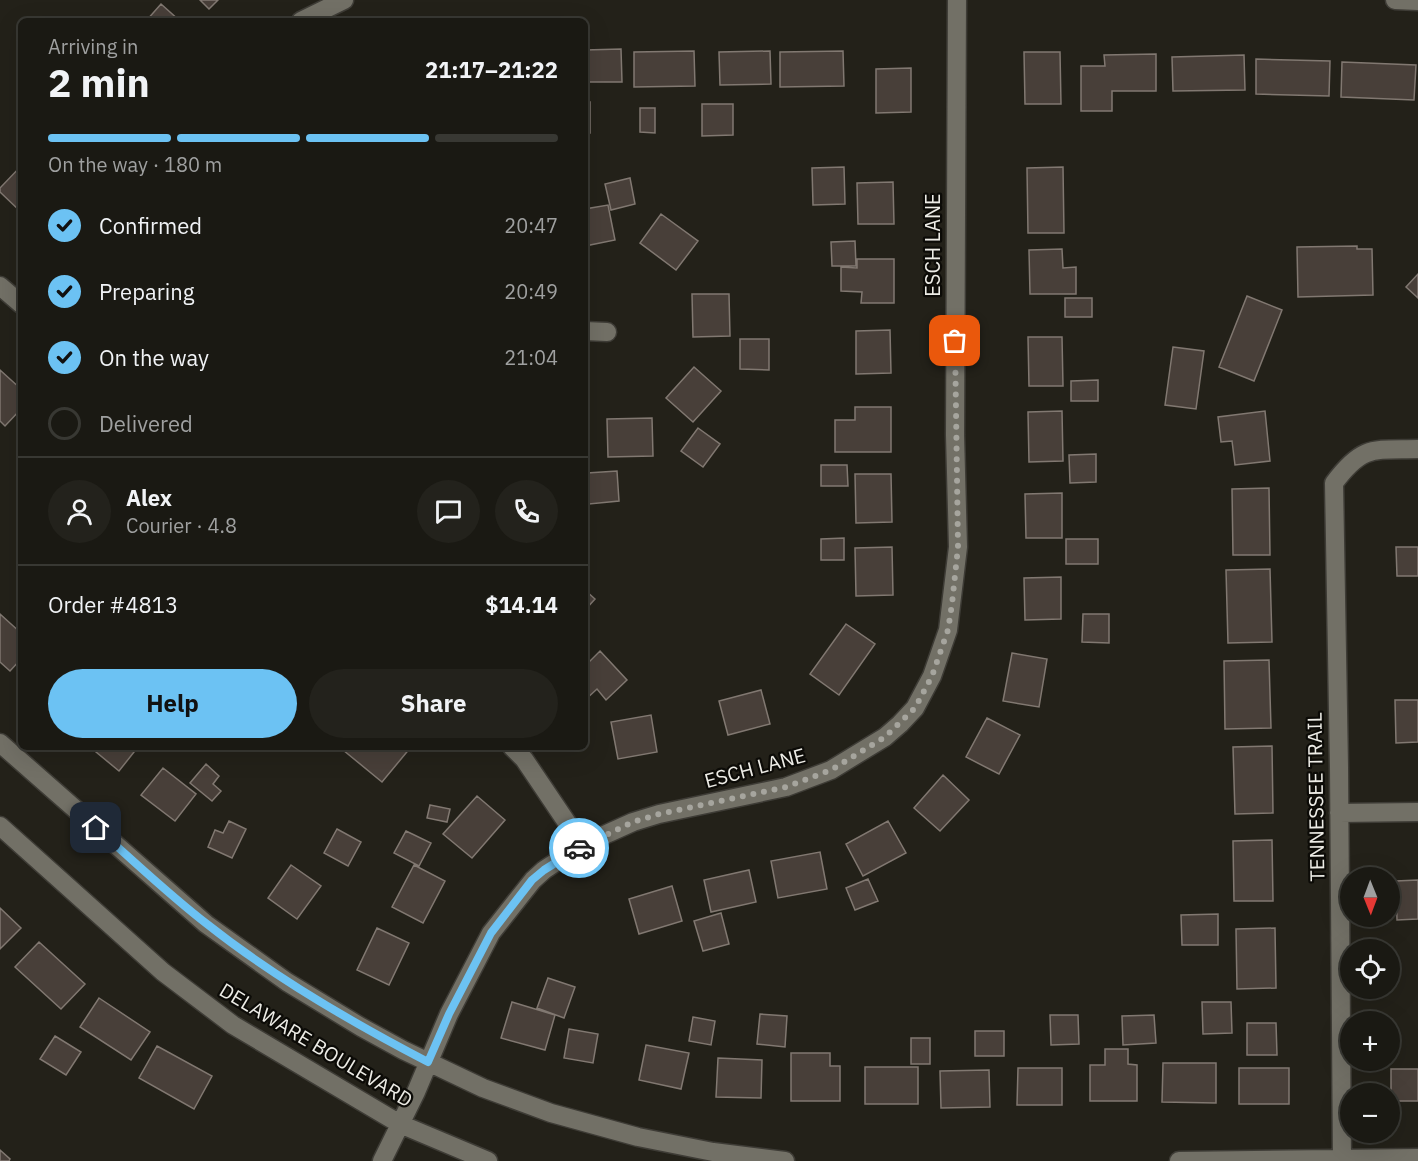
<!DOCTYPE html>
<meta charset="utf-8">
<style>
:root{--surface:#1a1913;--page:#23221c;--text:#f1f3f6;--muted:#9fa0a0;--line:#383833;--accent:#6cc2f3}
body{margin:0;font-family:"IBM Plex Sans",sans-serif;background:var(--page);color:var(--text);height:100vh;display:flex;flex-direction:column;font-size:22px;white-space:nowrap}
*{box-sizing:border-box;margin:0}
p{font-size:20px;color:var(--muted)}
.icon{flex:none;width:33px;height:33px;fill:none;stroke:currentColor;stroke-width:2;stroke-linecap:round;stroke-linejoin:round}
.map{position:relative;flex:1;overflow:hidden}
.details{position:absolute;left:18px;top:18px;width:570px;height:732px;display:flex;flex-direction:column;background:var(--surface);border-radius:9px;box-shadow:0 6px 24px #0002,0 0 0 2px var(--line)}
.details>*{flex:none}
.needle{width:39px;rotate:179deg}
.fabs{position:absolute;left:1340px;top:867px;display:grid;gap:12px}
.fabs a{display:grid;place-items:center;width:60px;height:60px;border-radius:50%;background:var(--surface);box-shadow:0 6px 24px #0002,0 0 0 2px var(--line);font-size:30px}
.pin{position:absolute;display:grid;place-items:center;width:51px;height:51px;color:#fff;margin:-26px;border-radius:12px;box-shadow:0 3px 9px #0006}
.courier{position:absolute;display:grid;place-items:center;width:60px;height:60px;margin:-30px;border:4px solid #6cc2f3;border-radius:50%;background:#fff;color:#222;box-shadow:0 2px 8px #0007}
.overview em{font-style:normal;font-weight:700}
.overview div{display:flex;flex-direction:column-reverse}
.overview{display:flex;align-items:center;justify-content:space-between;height:102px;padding:0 30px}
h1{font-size:39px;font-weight:700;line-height:45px}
.bar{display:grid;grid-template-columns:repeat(4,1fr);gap:9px 6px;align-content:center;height:72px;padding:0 30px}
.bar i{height:8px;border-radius:4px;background:var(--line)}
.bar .selected{background:var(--accent)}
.bar p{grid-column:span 4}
.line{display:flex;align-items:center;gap:15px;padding:0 30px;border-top:2px solid var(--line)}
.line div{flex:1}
.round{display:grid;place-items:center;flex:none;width:63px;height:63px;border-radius:32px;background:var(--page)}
ol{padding:0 30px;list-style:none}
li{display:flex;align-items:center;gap:18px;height:66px}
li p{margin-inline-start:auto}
li .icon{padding:6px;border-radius:50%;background:var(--accent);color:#111;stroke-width:4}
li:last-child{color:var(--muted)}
li i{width:33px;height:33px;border:3px solid var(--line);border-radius:50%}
.primary-button{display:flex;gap:12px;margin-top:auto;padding:12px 30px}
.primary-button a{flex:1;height:69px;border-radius:36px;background:var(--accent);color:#111;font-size:24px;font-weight:700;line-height:69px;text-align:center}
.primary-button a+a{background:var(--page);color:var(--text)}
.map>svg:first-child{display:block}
.building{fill:#483f39;stroke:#817871;stroke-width:1.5}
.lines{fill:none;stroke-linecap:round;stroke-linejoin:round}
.street-casing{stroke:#3e3c36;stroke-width:21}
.street{stroke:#727066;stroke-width:18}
.done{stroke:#a6a59e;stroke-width:6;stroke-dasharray:0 10.8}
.route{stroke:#6cc2f3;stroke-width:8}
.labels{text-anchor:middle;stroke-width:4.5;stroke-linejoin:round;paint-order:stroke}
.street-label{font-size:20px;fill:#edece6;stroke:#0c0b07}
</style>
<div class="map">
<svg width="1418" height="1161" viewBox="0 0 1418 1161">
<rect width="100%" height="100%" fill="#232119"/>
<!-- building -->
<path class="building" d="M200 0H218L209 9Z
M161 4 180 21H146Z
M621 49 622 82H585V50Z
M694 51 695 86 634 87V52Z
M770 51 771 84 720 85 719 52Z
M843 51 844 86 780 87V52Z
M1024 52H1060L1061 104H1025Z
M1156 54V91H1112V111H1081V66H1105L1104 55Z
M1244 55 1245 90 1173 91 1172 57Z
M1256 59 1330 61 1329 96 1256 94Z
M1342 62 1416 65 1414 100 1341 97Z
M911 68V112L876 113V69Z
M585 102H590V133H585Z
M702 104H733V135L702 136Z
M640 108H655V133L640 132Z
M21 166V212L0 192V188Z
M844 167 845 204 813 205 812 168Z
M1063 167 1064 233H1028L1027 168Z
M630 178 635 204 611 210 605 184Z
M893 182 894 224H858L857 183Z
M608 205 615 240 585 246V209Z
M661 214 698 241 676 270 640 243Z
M855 241 856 266H832L831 242Z
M1357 246V249H1372L1373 295 1298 297 1297 247Z
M1062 249 1063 268 1076 267V294H1030L1029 250Z
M857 259H894V303H861L862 292 841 291V267L857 268Z
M1418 274V298L1406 287Z
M692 294H729L730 336 693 337Z
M1247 296 1282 310 1254 381 1219 367Z
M1065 298H1092V317H1065Z
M890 330 891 373 856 374V331Z
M1028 337H1062L1063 386H1029Z
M740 339H769V370L740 369Z
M1173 347 1204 351 1196 409 1165 405Z
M694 367 721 391 693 422 666 398Z
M0 370 21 389V409L5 426 0 421Z
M1098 380V401H1071V381Z
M855 407H891V452H835V420H855Z
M1062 411 1063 461 1029 462 1028 412Z
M1265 411 1270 461 1235 465 1232 441 1221 442 1218 417Z
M652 418 653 456 608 457 607 419Z
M698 428 720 444 703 467 681 451Z
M1096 454V482L1070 483 1069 455Z
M821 465H847L848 486H821Z
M617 471 619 501 589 504 587 473Z
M855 474H891L892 522 856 523Z
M1269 488 1270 555H1233L1232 489Z
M1062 493V538H1026L1025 494Z
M844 538V560H821V539Z
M1066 539H1098V564H1066Z
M892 547 893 595 856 596 855 548Z
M1396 547H1418V576H1397Z
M1270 569 1272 642 1228 643 1226 570Z
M1061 577V619L1025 620 1024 578Z
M585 590 595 599 585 610Z
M0 614 21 633V659L10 671 0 662Z
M1083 614H1109V643L1082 642Z
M846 624 875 644 839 695 810 674Z
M600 651 627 680 606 700 597 689 585 700V666Z
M1012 653 1047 659 1039 707 1003 701Z
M1269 660 1271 728 1225 729 1224 661Z
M761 690 770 724 728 735 719 701Z
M1395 700H1418V742L1396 743Z
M651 715 657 752 618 759 611 722Z
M987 718 1020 735 999 774 966 757Z
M1272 746 1273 813 1235 814 1233 747Z
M90 747H138L119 771Z
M346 747H411L382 782 343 750Z
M206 764 219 776 213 784 221 791 212 801 190 783Z
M163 768 196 794 175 821 141 795Z
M943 775 969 800 940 831 914 808Z
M477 796 505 820 472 858 443 834Z
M430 805 450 809 447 822 427 818Z
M229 821 246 829 232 858 208 847 215 830 223 833Z
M888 821 906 853 863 876 846 844Z
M337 829 361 842 348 866 324 853Z
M406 831 431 843 419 866 394 853Z
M1272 840 1273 901H1234L1233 841Z
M820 852 827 889 778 898 771 861Z
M291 865 321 886 297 919 268 898Z
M414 865 445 881 423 923 392 907Z
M749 870 756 902 711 912 704 880Z
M868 879 878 901 855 910 846 888Z
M1418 880V919L1397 920 1396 881Z
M672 886 682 921 639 934 629 899Z
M0 908 21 928 0 949Z
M721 913 729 944 703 951 694 921Z
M1218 914V945H1182L1181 915Z
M377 928 409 943 389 985 357 970Z
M1275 928 1276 988 1237 989 1236 929Z
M39 942 85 984 61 1009 15 967Z
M548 978 575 987 564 1018 537 1008Z
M99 998 150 1032 131 1060 80 1027Z
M512 1002 555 1015 545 1050 501 1038Z
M1202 1002H1231L1232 1033 1203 1034Z
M760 1014 787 1016 785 1047 757 1044Z
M1050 1015H1078L1079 1044 1051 1045Z
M1154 1015 1156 1043 1123 1045 1122 1016Z
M693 1017 715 1021 711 1045 689 1041Z
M1247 1023H1276L1277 1055H1247Z
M569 1029 598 1034 593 1063 564 1058Z
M975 1031H1004V1056H975Z
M55 1036 81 1052 66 1075 40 1059Z
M911 1038H930V1064H911Z
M646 1045 689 1053 681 1089 639 1080Z
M157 1046 212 1076 194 1109 139 1078Z
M1105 1049H1128V1064L1137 1065V1101H1090V1065H1105Z
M791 1053H830V1066H840V1101H791Z
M718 1058 762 1060 761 1098 716 1097Z
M1163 1063H1216V1103L1162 1102Z
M865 1067H918V1104H865Z
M1018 1068H1062V1105H1017Z
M1239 1068H1289V1104H1239Z
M1391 1069H1418V1101H1391Z
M989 1070 990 1107 941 1108 940 1071Z
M0 1150 10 1159 9 1161H0Z"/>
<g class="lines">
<defs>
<path id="street" d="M1395 0 1418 1
M301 21 344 0
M0 286 21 304
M585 331 607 332
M0 743 206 924 287 982 361 1027 403 1050 483 1088 551 1113 638 1137 713 1152 785 1161
M512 747 524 759 582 845
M1339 813 1418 812
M0 826 163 972 233 1025 400 1124 488 1161
M382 1161 416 1092 449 1014 491 933 533 880 544 870 582 845 633 822 659 814 786 787 831 770 885 737 900 724 915 708 932 676 948 630 958 547 955 435 957 0
M1179 1161 1418 1158
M1342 1161 1339 767 1334 483C1363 444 1374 450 1418 449"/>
</defs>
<!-- street casing -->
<use href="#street" class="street-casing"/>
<!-- street -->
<use href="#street" class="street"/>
</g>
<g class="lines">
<!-- done -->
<path class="done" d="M579 848 633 822 659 814 786 787 831 770 885 737 915 708 932 676 948 630 952 604 958 547 955 341"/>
<!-- route -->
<path class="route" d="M96 828C133 860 168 894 207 924 275 978 351 1022 428 1062L449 1014 491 933 532 880 544 870 579 848"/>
</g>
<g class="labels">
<!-- street labels -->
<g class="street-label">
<text transform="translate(933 245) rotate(-90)" y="7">ESCH LANE</text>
<text transform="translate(755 768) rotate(-15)" y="7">ESCH LANE</text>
<text transform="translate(1316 797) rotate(-91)" y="7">TENNESSEE TRAIL</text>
<text transform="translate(316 1045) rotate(31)" y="7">DELAWARE BOULEVARD</text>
</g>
</g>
</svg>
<div class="fabs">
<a><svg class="needle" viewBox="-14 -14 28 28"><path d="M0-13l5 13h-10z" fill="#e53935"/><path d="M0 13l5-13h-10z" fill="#9fa0a0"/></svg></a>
<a><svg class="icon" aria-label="locate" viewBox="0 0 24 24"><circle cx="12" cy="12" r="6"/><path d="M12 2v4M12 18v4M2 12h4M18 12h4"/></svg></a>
<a>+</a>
<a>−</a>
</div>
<div class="pin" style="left:955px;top:341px;background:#ea580c"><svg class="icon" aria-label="bag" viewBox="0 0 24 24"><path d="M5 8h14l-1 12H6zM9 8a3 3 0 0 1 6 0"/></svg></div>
<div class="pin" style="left:96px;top:828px;background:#1f2937"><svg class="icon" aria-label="home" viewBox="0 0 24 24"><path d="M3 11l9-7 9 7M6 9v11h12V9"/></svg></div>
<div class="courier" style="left:579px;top:848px"><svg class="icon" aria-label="car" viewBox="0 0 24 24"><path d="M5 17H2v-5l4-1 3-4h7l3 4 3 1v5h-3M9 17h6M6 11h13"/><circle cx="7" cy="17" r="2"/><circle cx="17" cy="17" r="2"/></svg></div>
<section class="details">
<div class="overview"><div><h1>2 min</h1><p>Arriving in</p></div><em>21:17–21:22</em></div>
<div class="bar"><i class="selected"></i><i class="selected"></i><i class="selected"></i><i></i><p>On the way · 180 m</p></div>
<ol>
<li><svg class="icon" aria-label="check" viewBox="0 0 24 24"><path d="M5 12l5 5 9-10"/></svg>Confirmed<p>20:47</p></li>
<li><svg class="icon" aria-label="check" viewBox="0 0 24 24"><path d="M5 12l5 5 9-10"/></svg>Preparing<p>20:49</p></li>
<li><svg class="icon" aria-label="check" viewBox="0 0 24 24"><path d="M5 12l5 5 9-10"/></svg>On the way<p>21:04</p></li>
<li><i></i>Delivered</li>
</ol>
<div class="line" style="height:108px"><a class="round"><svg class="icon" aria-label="person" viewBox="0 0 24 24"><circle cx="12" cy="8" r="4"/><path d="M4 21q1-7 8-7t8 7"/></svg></a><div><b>Alex</b><p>Courier · 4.8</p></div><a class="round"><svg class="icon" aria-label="chat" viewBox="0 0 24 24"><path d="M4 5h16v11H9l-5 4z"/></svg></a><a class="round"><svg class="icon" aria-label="phone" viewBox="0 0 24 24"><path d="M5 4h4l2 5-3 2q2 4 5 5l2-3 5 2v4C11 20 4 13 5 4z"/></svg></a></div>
<div class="line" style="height:78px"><div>Order #4813</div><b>$14.14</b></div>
<div class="primary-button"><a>Help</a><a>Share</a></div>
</section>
</div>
